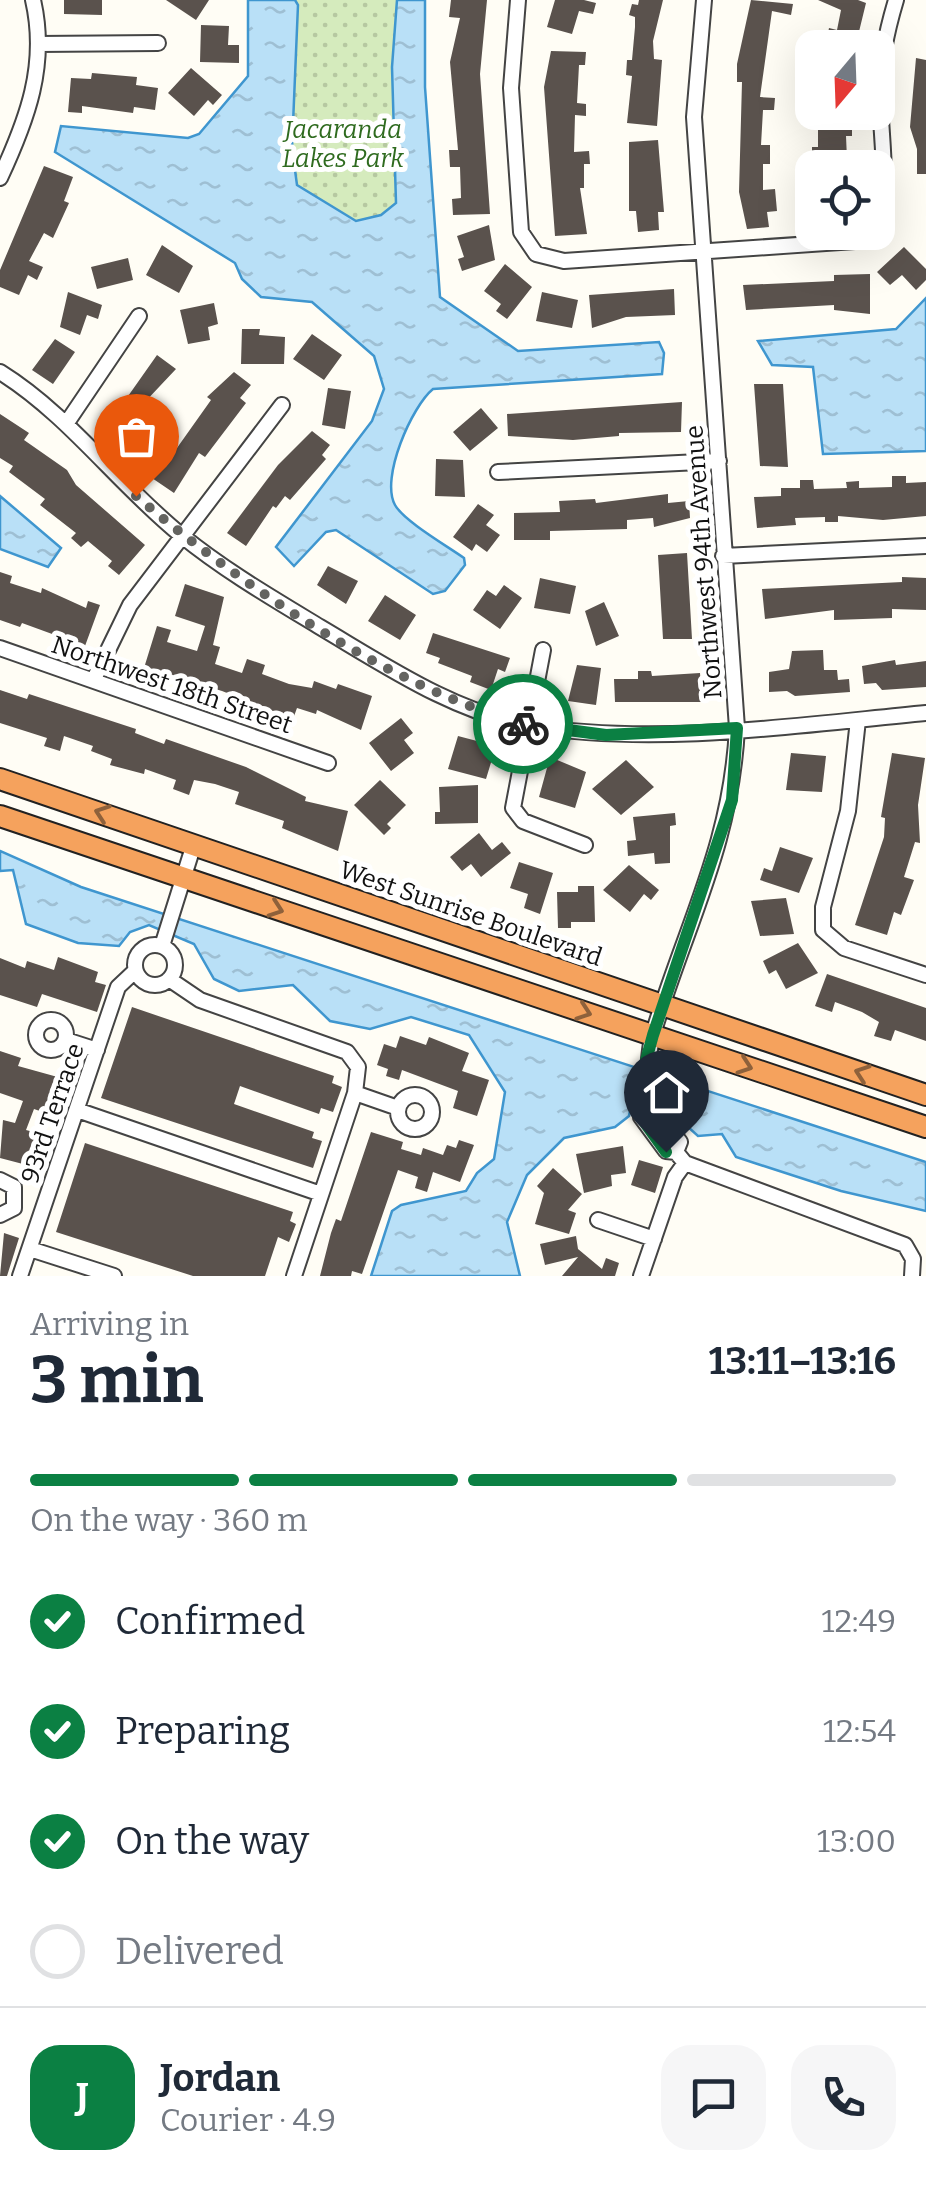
<!DOCTYPE html>
<meta charset="utf-8">
<style>
:root{--surface:#fff;--page:#f6f6f7;--text:#1f2937;--muted:#747a83;--line:#e0e1e3;--accent:#0b8043}
body{margin:0;font-family:Bitter,serif;background:var(--page);color:var(--text);height:100vh;display:flex;flex-direction:column;font-size:38px;white-space:nowrap}
*{box-sizing:border-box;margin:0}
p{font-size:32px;color:var(--muted)}
.icon{flex:none;width:55px;height:55px;fill:none;stroke:currentColor;stroke-width:2;stroke-linecap:round;stroke-linejoin:round}
.map{position:relative;height:1276px;overflow:hidden}
.panel{display:flex;flex-direction:column;background:var(--surface);flex:1}
.panel>*{flex:none}
.needle{width:65px;rotate:199deg}
.fabs{position:absolute;left:795px;top:30px;display:grid;gap:20px}
.fabs a{display:grid;place-items:center;width:100px;height:100px;border-radius:20px;background:var(--surface);box-shadow:0 10px 40px #0002;font-size:50px}
.pin{position:absolute;display:grid;place-items:center;width:85px;height:85px;color:#fff;margin:-102px -42px;border-radius:50% 50% 50% 0;rotate:-45deg;box-shadow:0 0 10px #0007}
.pin .icon{rotate:45deg}
.courier{position:absolute;display:grid;place-items:center;width:100px;height:100px;margin:-50px;border:8px solid #0b8043;border-radius:50%;background:#fff;color:#222;box-shadow:0 2px 12px #0007}
.headline em{font-style:normal;font-weight:700}
.headline div{display:flex;flex-direction:column-reverse}
.headline{display:flex;align-items:center;justify-content:space-between;height:170px;padding:0 30px}
h1{font-size:65px;font-weight:700;line-height:75px}
.bar{display:grid;grid-template-columns:repeat(4,1fr);gap:15px 10px;align-content:center;height:120px;padding:0 30px}
.bar i{height:12px;border-radius:8px;background:var(--line)}
.bar .current{background:var(--accent)}
.bar p{grid-column:span 4}
.line{display:flex;align-items:center;gap:25px;padding:0 30px;border-top:2px solid var(--line)}
.line div{flex:1}
.round{display:grid;place-items:center;flex:none;width:105px;height:105px;border-radius:30px;background:var(--page)}
ol{padding:0 30px;list-style:none}
li{display:flex;align-items:center;gap:30px;height:110px}
li p{margin-inline-start:auto}
li .icon{padding:10px;border-radius:50%;background:var(--accent);color:#fff;stroke-width:4}
li:last-child{color:var(--muted)}
li i{width:55px;height:55px;border:5px solid var(--line);border-radius:50%}
.map>svg:first-child{display:block}
.grass{fill:url(#grass-dots)}
.water{fill:url(#water-ripples);stroke:#3f96cf;stroke-width:2.5}
.building{fill:#5a524d}
.lines{fill:none;stroke-linecap:round;stroke-linejoin:round}
.minor-casing{stroke:#444;stroke-width:18}
.highway-casing{stroke:#222;stroke-width:24}
.minor{stroke:#fff;stroke-width:14}
.highway{stroke:#f5a25d;stroke-width:20}
.oneway{stroke:#8e613b}
.done{stroke:#646461;stroke-width:10;stroke-dasharray:0 18}
.route{stroke:#0b8043;stroke-width:12}
.labels{text-anchor:middle;stroke-width:10;stroke-linejoin:round;paint-order:stroke}
.park-label{font-size:25px;font-style:italic;fill:#2f6b1f;stroke:#fff}
.street-label{font-size:25px;fill:#111;stroke:#fff}
</style>
<div class="map">
<svg width="926" height="1276" viewBox="0 0 926 1276">
<defs>
<pattern id="grass-dots" width="8" height="8" patternUnits="userSpaceOnUse" patternTransform="scale(2.5)"><rect width="8" height="8" fill="#d5ebbd"/><path d="M2 2h.1M6 6h.1" fill="none" stroke="#b6c8a1" stroke-width="1.8" stroke-linecap="round"/></pattern>
<pattern id="water-ripples" width="26" height="14" patternUnits="userSpaceOnUse" patternTransform="scale(2.5)"><rect width="26" height="14" fill="#b9e0f7"/><path d="M2 4q2-2 4 0t4 0M15 11q2-2 4 0t4 0" fill="none" stroke="#9ebfd3"/></pattern>
</defs>
<rect width="100%" height="100%" fill="#fffdf5"/>
<!-- grass -->
<path class="grass" d="M295 0H397L392 67 396 203 381 215 356 221 297 185 292 148Z"/>
<!-- water -->
<path class="water" d="M248 0H295L298 5 292 148 297 185 356 221 381 215 396 203 392 67 397 0H425V87L440 297 518 351 659 342 664 353 662 374 433 389C412 406 380 478 395 505 404 521 447 546 464 558L465 565 445 591 433 594 336 530 326 532 294 566 276 547 372 421 384 389 374 356 312 302 261 297 242 279 235 263 55 152 61 126 188 138 199 134 248 76Z
M926 298V451L823 454 813 367 772 365 758 341 896 329Z
M0 496 61 548 48 567 0 549Z
M0 851 81 887 926 1162V1211L841 1191 736 1157 722 1134 698 1136 657 1099 632 1100 629 1116 615 1127 564 1138 527 1175 507 1222 520 1276H371L392 1211 401 1205 466 1191 477 1173 494 1159 505 1092 469 1035 411 1017 370 1029 330 1021 293 985 239 991 214 979 194 944 149 925 130 932 119 946 78 943 26 924 13 870 0 871Z"/>
<!-- building -->
<path class="building" d="M64 0H102V15L64 14Z
M166 0H209L196 20Z
M451 0H487L480 74 490 214 453 215 452 199 461 198 460 167H450L449 150H458L450 62 460 18 449 17Z
M555 0H584L596 3 593 14 579 11 572 34 547 27Z
M639 0H663L653 41 654 59 662 60 657 126 627 123 632 76 626 75 627 60H632L635 27V17L629 15 632 4 638 5Z
M751 0 793 4 791 15 772 11 760 97 775 98 774 110H763L761 145H770V164H763V190L775 189 777 211 767 212 769 227 747 229 739 192 742 82H737V64Z
M858 0 866 3 855 48H825L829 28 837 30 841 10 818 0Z
M201 25 229 26 228 45H239V63L200 62Z
M551 51 586 52 585 65H579L577 103 586 104V116L575 115 574 152 589 151 590 164H584V188H580L587 234 555 236 544 87Z
M916 58 926 60V174H917V149L910 127Z
M191 68 222 95 213 105 208 100 194 116 168 93Z
M92 73 137 77 136 85 158 88 155 110 134 107 133 113 82 106V113L68 112 71 78 91 79Z
M852 123V136H846L847 159 812 160V147H818V124Z
M658 140 664 212H658L659 230 638 232 636 211H629V142Z
M44 166 73 177 64 201 69 203 53 238 44 233 29 261 43 267 37 280 28 275 19 295 0 287V270Z
M489 225 495 260 462 271 458 259 464 257 457 236Z
M162 245 193 266 179 293 146 275Z
M904 247 926 269V280L916 290 902 275 890 285 877 272Z
M128 258 133 280 97 289 91 267Z
M505 264 532 287 507 319 496 311 501 304 484 291Z
M870 274V314L834 310V305L746 310 743 285 834 281V275Z
M674 289 675 315 626 317 592 328 589 295Z
M68 292 102 305 98 319 87 315 80 335 60 327Z
M542 292 578 300 572 328 536 321Z
M214 303 218 324 208 327 210 340 188 344 180 310Z
M242 329H260L259 335 285 337 284 364H241Z
M312 334 342 355 324 380 293 359Z
M55 339 75 352 53 384 32 370Z
M157 355 176 369 143 404 147 407 128 438 107 426Z
M234 372 251 385 240 398 246 403 205 457 199 453 174 493 149 476 161 458 167 462 211 400 207 397Z
M754 384H783L788 467 760 466Z
M328 388 351 391 345 429 322 425Z
M682 402 681 432 619 433V436L573 440 508 436 507 414Z
M481 408 498 428 470 451 453 432Z
M0 414 29 433 24 440 67 470 76 485 145 545 119 575 108 566 112 561 88 541 81 547 71 538 76 533 40 505 45 499 9 472 13 466 0 458Z
M312 431 330 445 322 455 326 459 290 500 285 496 276 508 273 506 246 546 227 533 278 465Z
M436 459 463 460 465 497 435 496Z
M892 476H906V483L926 482V516L883 520 838 516V522H825V517L795 518 796 525 757 528 754 497 781 496V488H800V480H813L814 489 847 488 846 482 859 481V488L892 487Z
M668 494V503L689 501 690 518 654 527 653 518 627 520V529L550 531V540H514V513L560 512 559 501 595 499 596 503Z
M478 504 494 515 486 525 500 535 487 552 476 544 472 551 453 537Z
M687 553 692 639H663L658 555Z
M328 566 358 581 346 604 317 585Z
M0 572 12 576 10 583 41 593 42 588 86 608 88 601 100 605 85 646 22 623 20 627 0 620Z
M902 577 926 578V610L892 609V618L834 620V610L765 619 762 589 902 582Z
M540 578 576 586 570 614 534 608Z
M185 584 224 597 213 645 220 647 215 664 242 673 247 659 265 665 262 674 289 684 312 688 314 681 336 689 338 684 372 696 361 730 317 710 316 714 297 708 293 719 222 691 144 668 157 626 171 630 167 642 197 651 205 626 175 616Z
M504 585 522 598 500 629 473 610 487 590 496 596Z
M385 595 416 615 400 640 368 621Z
M604 602 619 636 596 646 585 611Z
M433 633 510 658 505 672 498 669 491 690 470 682 472 676 438 663 440 658 426 653Z
M823 650 824 670H837L838 680 849 679 850 692 795 696 787 691 769 692V672L789 669 792 651Z
M895 660 896 665 926 661V687L882 690 876 683 864 684 862 666Z
M577 665 601 668 596 705 568 701Z
M638 671H651L652 676 700 673 702 702H615L614 679H638Z
M0 690 27 699 29 694 136 729 135 733 164 744 166 739 246 767 306 797 305 801 348 811 338 851 282 828 284 821 235 804 239 792 215 784 194 780 189 795 173 789 176 780 145 769 144 774 110 765 112 759 91 751 93 746 64 736 60 751 44 746 47 738 0 723Z
M401 718 413 733 404 740 414 753 391 771 369 743Z
M458 736 496 746 486 779 448 769Z
M791 753 826 756 822 792 786 790Z
M892 753 925 758 918 805 920 843 915 842 904 877 914 880 901 915 894 912 887 935 855 925 884 837 885 818 881 817Z
M550 757 586 772 575 808 539 797Z
M626 760 654 787 621 815 592 789Z
M380 780 406 805 387 824 391 828 384 835 354 805Z
M478 785V823L435 824V812H440L439 787Z
M675 813 676 825 670 826V863L655 864 654 853 628 856 627 841 636 840 633 817Z
M479 833 492 850 502 842 511 853 481 877 471 864 462 871 450 857Z
M780 847 813 858 799 893 760 880 764 868 772 871Z
M519 862 553 873 540 914 524 908 528 894 510 888Z
M629 865 659 890 651 900 644 894 630 912 603 890Z
M578 886H594L595 922H571V928H558L557 892H578Z
M786 898 794 934 760 936 751 901Z
M798 943 818 973 786 989 776 970 769 974 763 961Z
M58 957 98 972 95 982 106 985 97 1012 42 994 37 1007 0 995V958L25 968 27 961 54 970Z
M827 974 926 1008V1041L895 1030 891 1041 874 1036 879 1022 862 1012 835 1002 832 1012 815 1006Z
M132 1007 334 1076 332 1083 342 1087 333 1112 321 1108 319 1114 240 1086 234 1104 314 1132 312 1138 322 1141 313 1168 101 1098Z
M400 1036 426 1045 429 1037 469 1053 462 1071 489 1080 477 1116 453 1108 458 1091 402 1070 399 1080 386 1076 388 1069 377 1065 384 1044 396 1048Z
M0 1051 21 1058 18 1066 72 1081 60 1118 34 1109 26 1130 41 1134 38 1144 48 1147 42 1169 0 1158 3 1120 15 1123 23 1101 0 1093Z
M371 1132 403 1142 401 1149 421 1155 423 1148 443 1155 447 1145 456 1148 459 1140 474 1145 460 1182 433 1172 427 1192 415 1188 418 1177 398 1170 362 1274 352 1271 351 1276H320L331 1233 336 1219 341 1221Z
M85 1143 293 1212 290 1221 296 1224 289 1242 278 1237 265 1276H193L56 1232Z
M623 1146 626 1173 611 1175 612 1186 584 1193 576 1154Z
M639 1160 663 1167 655 1193 631 1185Z
M553 1168 582 1194 568 1210 576 1213 569 1234 535 1224 544 1193 537 1186Z
M4 1233 19 1238 7 1276H0Z
M576 1236 578 1249 602 1269 606 1258 619 1263 615 1276H562L578 1257 545 1265 540 1244Z"/>
<g class="lines">
<defs>
<path id="minor" d="M518 0 511 88 521 232 536 254 564 261 855 241 874 232
M38 44 158 43
M0 178C27 120 48 65 33 0
M878 224C890 183 880 135 880 92 880 61 887 30 896 0
M0 372C69 415 118 484 181 535 224 570 272 598 320 627 386 666 455 713 532 726 657 746 800 725 926 713
M66 424 139 316
M498 472 719 461
M723 556 926 546
M0 648 328 763
M543 650 513 808 523 821 585 845
M94 679 130 605 282 405
M858 720 848 811 823 907V930L844 948 926 975
M135 965a20 20 0 1 1 40 0a20 20 0 1 1-40 0Z
M162 946 194 844
M169 979 200 1000 347 1052 358 1067 355 1093 294 1276
M36 1035a15 15 0 1 1 30 0a15 15 0 1 1-30 0Z
M66 1040 97 1050
M355 1093 398 1108
M398 1112a17 17 0 1 1 34 0a17 17 0 1 1-34 0Z
M77 1110 321 1194
M676 1152 666 1151 641 1117C649 1103 646 1057 653 1034 686 924 731 846 737 728L694 117 704 0
M685 1163 905 1245 913 1259 912 1276
M0 1180 14 1187V1208L0 1215
M598 1220 654 1239
M30 1249 114 1276
M20 1276 118 987 135 971
M641 1276 675 1177 685 1163 676 1152 680 1142 660 1115 647 1107"/>
<path id="highway" d="M0 779 926 1095
M0 816 926 1127"/>
</defs>
<!-- minor casing -->
<use href="#minor" class="minor-casing"/>
<!-- highway casing -->
<use href="#highway" class="highway-casing"/>
<!-- minor -->
<use href="#minor" class="minor"/>
<!-- highway -->
<use href="#highway" class="highway"/>
</g>
<!-- one-way arrows -->
<defs><path id="oneway-chevron" d="M-2-3.5L2.5 0L-2 3.5" fill="none" stroke-width="1.6" stroke-linecap="round" stroke-linejoin="round" transform="scale(2.5)"/></defs>
<g class="oneway">
<use href="#oneway-chevron" transform="translate(102 813) rotate(-161)"/>
<use href="#oneway-chevron" transform="translate(276 909) rotate(19)"/>
<use href="#oneway-chevron" transform="translate(584 1012) rotate(19)"/>
<use href="#oneway-chevron" transform="translate(745 1066) rotate(19)"/>
<use href="#oneway-chevron" transform="translate(862 1073) rotate(-161)"/>
</g>
<g class="lines">
<!-- done -->
<path class="done" d="M136 496C242 586 389 686 523 724"/>
<!-- route -->
<path class="route" d="M523 724 606 735 737 728 732 800 653 1035 645 1064 647 1108 641 1117 666 1152"/>
</g>
<g class="labels">
<!-- park labels -->
<g class="park-label">
<text x="343" y="138">Jacaranda<tspan x="343" dy="29">Lakes Park</tspan></text>
</g>
<!-- street labels -->
<g class="street-label">
<text transform="translate(703 562) rotate(-94)" y="9">Northwest 94th Avenue</text>
<text transform="translate(172 684) rotate(19)" y="9">Northwest 18th Street</text>
<text transform="translate(471 913) rotate(19)" y="9">West Sunrise Boulevard</text>
<text transform="translate(52 1113) rotate(-71)" y="9">93rd Terrace</text>
</g>
</g>
</svg>
<div class="fabs">
<a><svg class="needle" viewBox="-14 -14 28 28"><path d="M0-13l5 13h-10z" fill="#e53935"/><path d="M0 13l5-13h-10z" fill="#747a83"/></svg></a>
<a><svg class="icon" aria-label="locate" viewBox="0 0 24 24"><circle cx="12" cy="12" r="6"/><path d="M12 2v4M12 18v4M2 12h4M18 12h4"/></svg></a>
</div>
<div class="pin" style="left:136px;top:496px;background:#ea580c"><svg class="icon" aria-label="bag" viewBox="0 0 24 24"><path d="M5 8h14l-1 12H6zM9 8a3 3 0 0 1 6 0"/></svg></div>
<div class="pin" style="left:666px;top:1152px;background:#1f2937"><svg class="icon" aria-label="home" viewBox="0 0 24 24"><path d="M3 11l9-7 9 7M6 9v11h12V9"/></svg></div>
<div class="courier" style="left:523px;top:724px"><svg class="icon" aria-label="bike" viewBox="0 0 24 24"><circle cx="6" cy="16" r="4"/><circle cx="18" cy="16" r="4"/><path d="M6 16l4-8h5l3 8M10 8l3 8H6M13 5h3"/></svg></div>
</div>
<section class="panel">
<div class="headline"><div><h1>3 min</h1><p>Arriving in</p></div><em>13:11–13:16</em></div>
<div class="bar"><i class="current"></i><i class="current"></i><i class="current"></i><i></i><p>On the way · 360 m</p></div>
<ol>
<li><svg class="icon" aria-label="check" viewBox="0 0 24 24"><path d="M5 12l5 5 9-10"/></svg>Confirmed<p>12:49</p></li>
<li><svg class="icon" aria-label="check" viewBox="0 0 24 24"><path d="M5 12l5 5 9-10"/></svg>Preparing<p>12:54</p></li>
<li><svg class="icon" aria-label="check" viewBox="0 0 24 24"><path d="M5 12l5 5 9-10"/></svg>On the way<p>13:00</p></li>
<li><i></i>Delivered</li>
</ol>
<div class="line" style="height:180px"><b class="round" style="background:var(--accent);color:#fff">J</b><div><b>Jordan</b><p>Courier · 4.9</p></div><a class="round"><svg class="icon" aria-label="chat" viewBox="0 0 24 24"><path d="M4 5h16v11H9l-5 4z"/></svg></a><a class="round"><svg class="icon" aria-label="phone" viewBox="0 0 24 24"><path d="M5 4h4l2 5-3 2q2 4 5 5l2-3 5 2v4C11 20 4 13 5 4z"/></svg></a></div>
</section>
